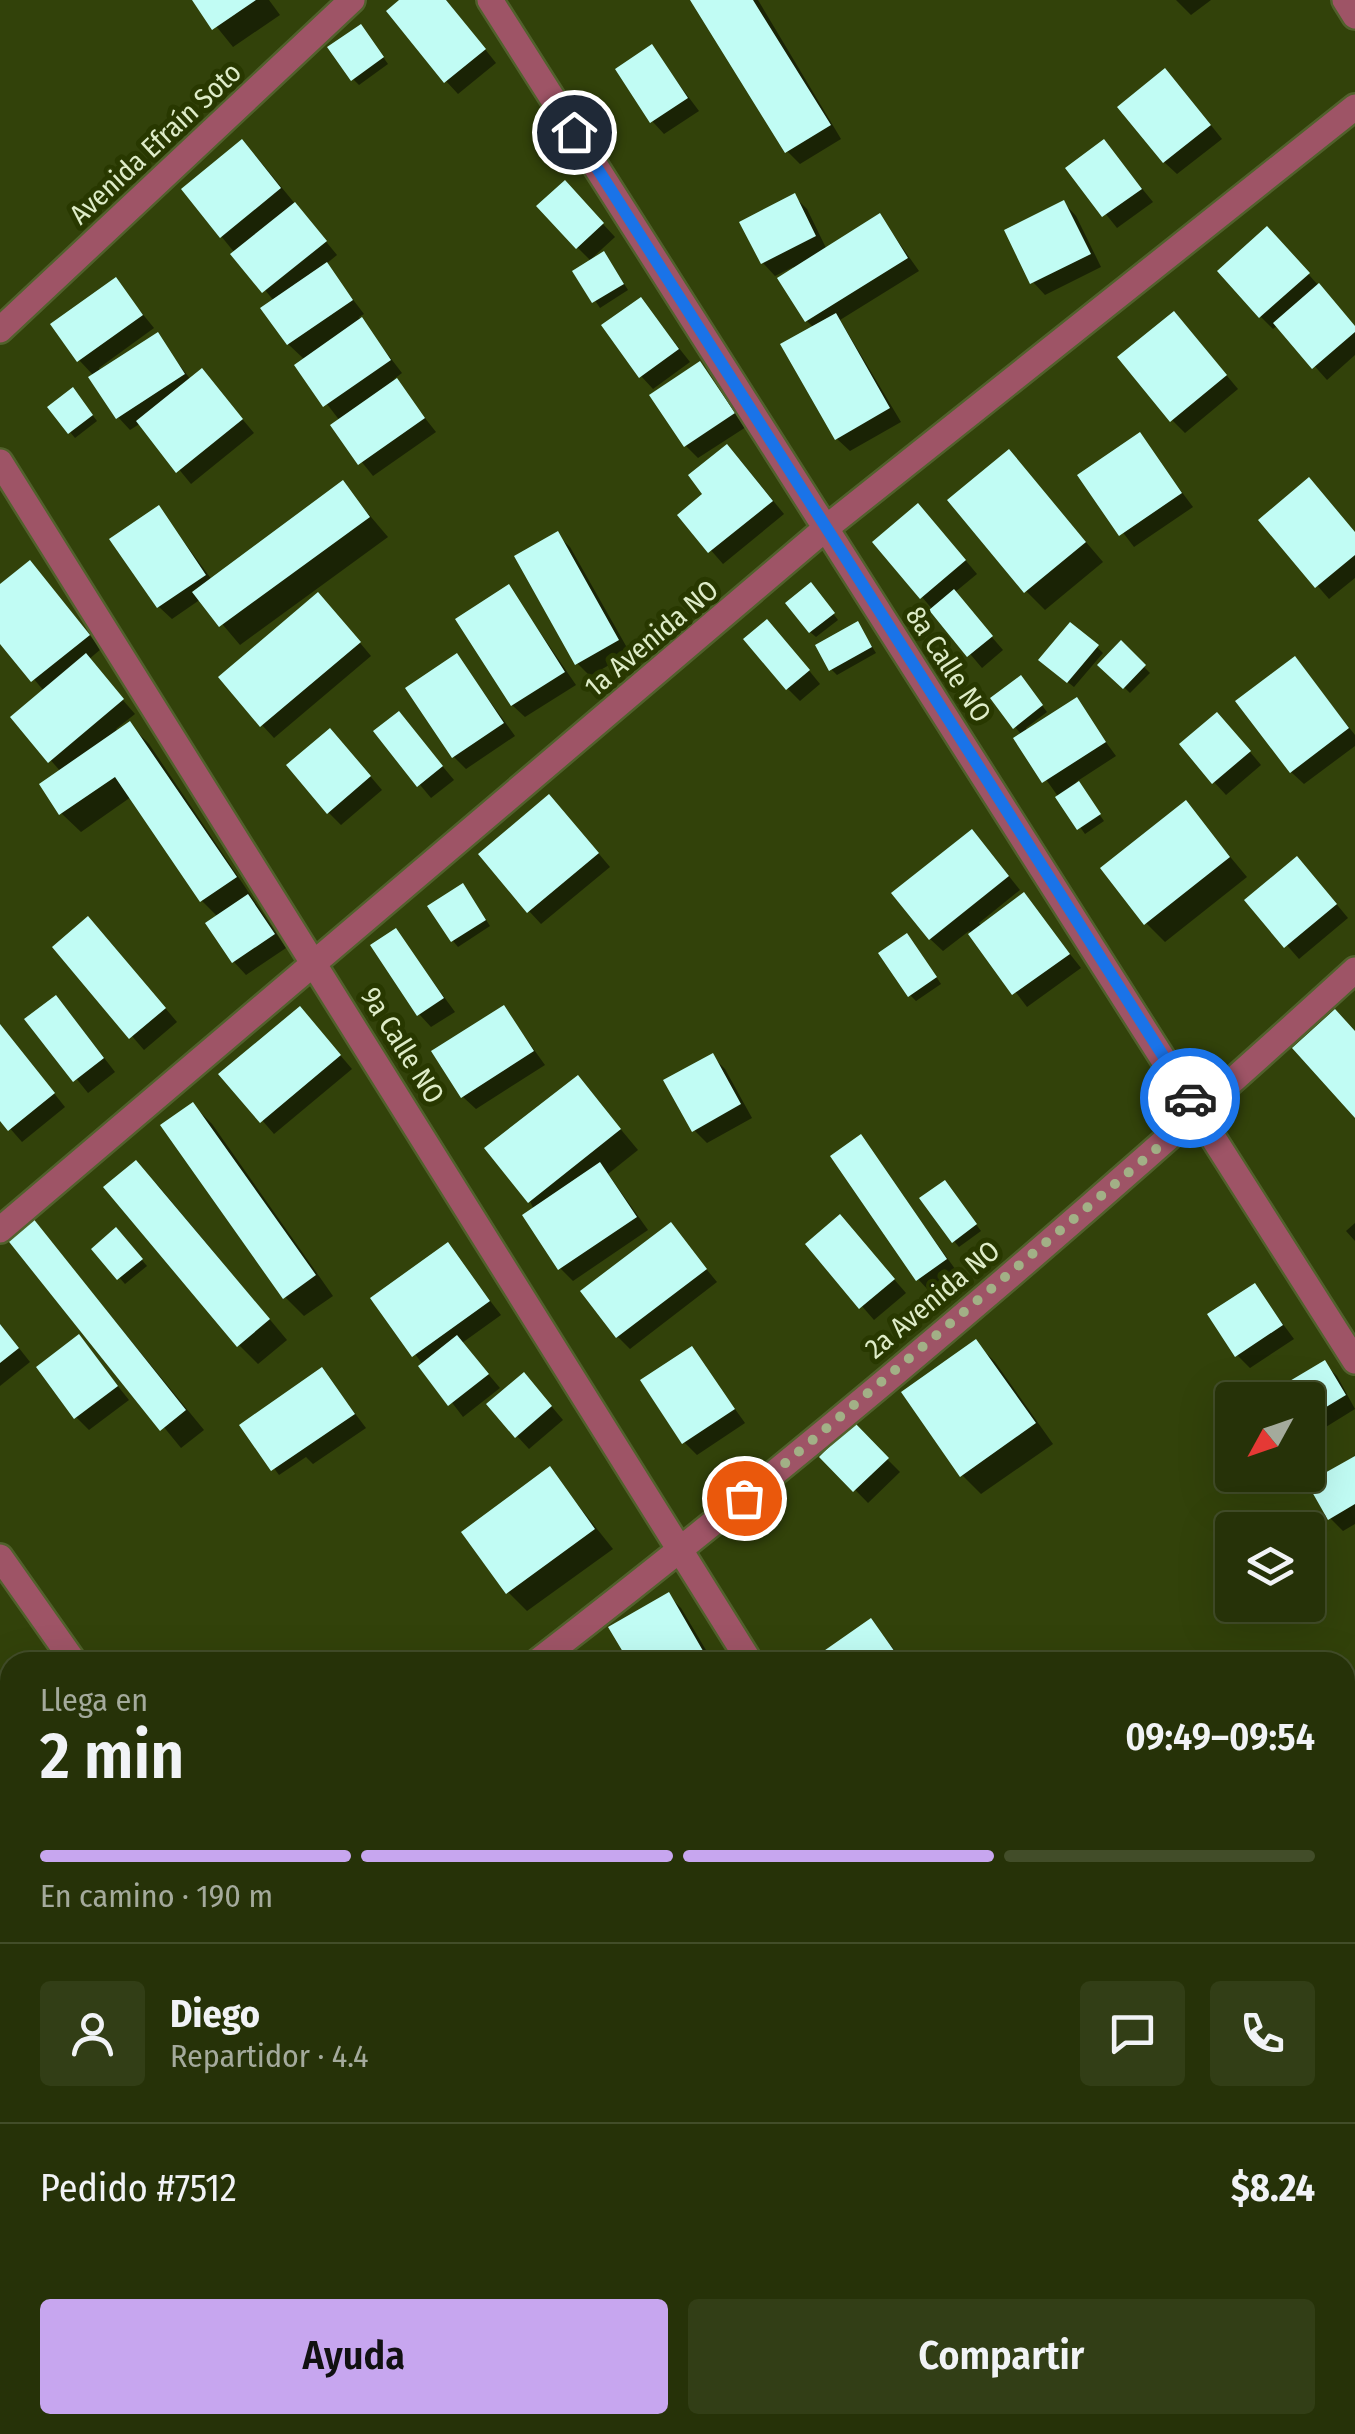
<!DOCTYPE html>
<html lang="es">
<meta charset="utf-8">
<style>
:root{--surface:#263208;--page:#323e16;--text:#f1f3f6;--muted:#a4aa9c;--line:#424d29;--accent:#c7a6ef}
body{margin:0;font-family:"Fira Sans Condensed",sans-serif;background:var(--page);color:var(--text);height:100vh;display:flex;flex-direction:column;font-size:38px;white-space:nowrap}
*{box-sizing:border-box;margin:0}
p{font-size:32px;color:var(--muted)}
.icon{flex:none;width:55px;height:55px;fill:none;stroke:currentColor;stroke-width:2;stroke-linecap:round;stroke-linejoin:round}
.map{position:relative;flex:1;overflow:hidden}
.drawer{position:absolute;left:0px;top:1652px;width:1355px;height:782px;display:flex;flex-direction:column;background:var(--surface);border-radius:30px 30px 0 0;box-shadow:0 10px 40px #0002,0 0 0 2px var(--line)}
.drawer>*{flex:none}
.needle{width:65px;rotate:230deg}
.tools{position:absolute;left:1215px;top:1382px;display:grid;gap:20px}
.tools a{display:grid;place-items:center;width:110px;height:110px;border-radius:10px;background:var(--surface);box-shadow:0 10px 40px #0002,0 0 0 2px var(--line);font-size:50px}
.pin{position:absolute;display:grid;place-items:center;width:85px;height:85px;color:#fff;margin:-42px;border:5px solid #fff;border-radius:50%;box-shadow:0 2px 10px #0007}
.courier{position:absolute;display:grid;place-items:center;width:100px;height:100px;margin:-50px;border:8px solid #1a73e8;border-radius:50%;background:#fff;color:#222;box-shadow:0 2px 12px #0007}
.head em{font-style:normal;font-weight:600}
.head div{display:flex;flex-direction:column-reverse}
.head{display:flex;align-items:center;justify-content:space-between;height:170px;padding:0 40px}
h1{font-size:65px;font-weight:600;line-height:75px}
.bar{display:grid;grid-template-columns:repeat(4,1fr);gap:15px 10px;align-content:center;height:120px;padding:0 40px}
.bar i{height:12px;border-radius:8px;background:var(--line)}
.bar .on{background:var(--accent)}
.bar p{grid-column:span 4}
.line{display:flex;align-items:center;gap:25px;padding:0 40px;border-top:2px solid var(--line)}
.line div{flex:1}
.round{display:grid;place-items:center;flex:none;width:105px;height:105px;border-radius:10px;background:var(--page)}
.cta{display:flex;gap:20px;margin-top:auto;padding:20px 40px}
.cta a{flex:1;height:115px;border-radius:10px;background:var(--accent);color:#111;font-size:40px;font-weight:600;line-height:115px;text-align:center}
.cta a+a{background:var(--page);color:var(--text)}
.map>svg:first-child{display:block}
.shadow{fill:#0007}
.building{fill:#c1fcf4}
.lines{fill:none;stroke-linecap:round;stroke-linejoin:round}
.street-casing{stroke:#51612c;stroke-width:30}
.street{stroke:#9e5466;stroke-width:25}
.done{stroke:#a2b086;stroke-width:10;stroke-dasharray:0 18}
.route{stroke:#1a73e8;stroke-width:12}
.labels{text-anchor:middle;stroke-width:10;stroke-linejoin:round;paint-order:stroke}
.street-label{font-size:28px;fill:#deecc8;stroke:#283800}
</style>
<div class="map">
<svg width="1355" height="2434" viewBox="0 0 1355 2434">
<rect width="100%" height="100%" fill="#32420a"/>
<!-- shadow -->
<path class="shadow" d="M195 0H269L280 15 233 47Z
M403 0H446L496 63 458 94 446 81Z
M693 0H758L841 139 800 164 787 151Z
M1176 0H1211L1191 15Z
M366 33 388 64 359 85 353 79Z
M651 47 699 111 664 134 652 121Z
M1178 84 1222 139 1177 174 1164 162Z
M1104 142 1153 202 1117 228 1069 168Z
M255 155 337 255 326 264 364 314 359 317 402 373 394 379 436 432 373 476 333 426 340 421 297 365 305 360 288 344 274 301 221 236Z
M577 196 615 237 590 260H609L628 290 600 308 576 272 592 262 577 247Z
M794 196 807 209 827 250 880 216 919 271 840 320 901 422 850 451 837 439 814 328 807 321 795 270 793 267 775 276 763 263Z
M1064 203 1076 216 1101 267 1045 295 1033 282Z
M1280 242 1355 327V355L1327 380 1278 325 1273 329 1260 316Z
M115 280 154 328 99 368 101 372 157 336 191 380 202 371 254 433 191 484 141 423 130 430 118 417 94 376 79 360Z
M641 300 690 362 653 389 641 376Z
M1186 327 1238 389 1185 433 1172 420Z
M700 364 746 427 698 458 686 446Z
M78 396 97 421 75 438 70 432Z
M1139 435 1193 507 1134 547 1080 476Z
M1009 452 1103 562 1045 610 1026 591Z
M740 460 784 514 723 564 680 515Z
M343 484 388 537 240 645 201 599 172 619 159 607V508L212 580Z
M931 519 977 574 954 593 1003 650 982 668 922 597Z
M1261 521 1355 533V578L1329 599Z
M557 535 570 547 630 653 590 676 577 663Z
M30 563 101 649 88 660 135 714 116 729 119 732 130 725 149 744 286 948 246 975 234 962 218 917 202 901 131 797 81 832 61 813V772L13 717 44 691 0 639V587Z
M509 587 576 685 525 717 512 705Z
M816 591 838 620 816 637 810 632Z
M331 608 371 656 274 738 262 725Z
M858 624 876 653 837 675 831 669Z
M780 635 820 684 800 701 787 688Z
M1121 644 1150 673 1130 693 1101 665Z
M1097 647 1103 653 1074 687 1047 666Z
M457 656 515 736 466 769 454 757Z
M1295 659 1355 735V746L1304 784 1291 772Z
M1026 684 1047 712 1026 728 1028 731 1076 701 1116 756 1076 782 1104 821 1085 834 1017 739 1022 735 1015 727Z
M399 714 454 780 431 798 376 732Z
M1230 728 1261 765 1226 795 1214 782Z
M343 744 382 790 341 825 328 812Z
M1186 804 1247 877 1165 942 1146 923Z
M562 810 610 867 541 924 529 911Z
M984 845 1020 890 979 923 982 926 1024 896 1081 968 1027 1007 969 931 943 951 930 939Z
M1310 872 1348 918 1299 959 1248 901Z
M468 892 490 926 458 947 453 941Z
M396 931 455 1012 431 1027 419 1014Z
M101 932 177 1022 144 1050 55 947Z
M912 941 941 984 916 1001 910 995Z
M504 1008 545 1065 476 1109 463 1097Z
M68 1011 115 1072 88 1093 28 1019Z
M312 1022 352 1069 274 1134 222 1074Z
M0 1026 65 1107 22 1142 0 1117Z
M712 1056 725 1069 752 1118 707 1143 694 1130Z
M578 1078 638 1150 608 1174 648 1230 573 1281 560 1268 530 1201Z
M193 1105 212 1124 333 1296 304 1316 285 1297Z
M860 1137 958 1273 930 1292 918 1279Z
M155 1182 287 1340 258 1364 239 1345Z
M950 1189 981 1231 959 1247 954 1241Z
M32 1220 204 1430 181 1448 9 1238Z
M1355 1223V1241L1346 1231Z
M670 1225 717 1282 630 1349 617 1336Z
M122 1236 147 1266 125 1284 94 1249Z
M808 1244 873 1255 906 1293 874 1320Z
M448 1246 501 1315 462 1343 500 1388 463 1417 373 1299Z
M1255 1286 1294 1339 1250 1368 1237 1355Z
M0 1324 30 1362 0 1386Z
M79 1338 129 1400 89 1430 76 1417Z
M976 1343 995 1362 1053 1444 981 1494 962 1475Z
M692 1349 745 1423 697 1455 684 1442Z
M1324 1363 1337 1376 1355 1409 1308 1438V1400H1263Z
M322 1370 366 1428 313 1464 306 1457 279 1475 242 1425Z
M536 1388 563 1420 529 1449 517 1436Z
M854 1426 900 1472 868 1503 823 1457Z
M1355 1459V1524L1343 1531 1330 1518Z
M550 1470 613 1549 527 1611 508 1592Z
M668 1595 681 1608 713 1662H632L612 1628Z
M871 1621 904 1662H812Z
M1345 1854 1355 1864V1993L1345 2001Z
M1345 2057 1355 2070V2192L1345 2179Z
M10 2147V2239L0 2229V2152Z
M683 2425H828L811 2434H688Z"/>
<!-- building -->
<path class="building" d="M192 0H256L212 30Z
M399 0H446L486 49 444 83 386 11Z
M690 0H753L831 125 785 153Z
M361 24 384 57 351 81 327 47Z
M652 44 688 98 650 123 615 69Z
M1165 68 1211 125 1163 163 1117 107Z
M242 139 281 188 220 238 181 189Z
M1104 139 1142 189 1102 217 1065 168Z
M565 180 604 223 576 249 536 206Z
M795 193 816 236 761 264 739 222Z
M1064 200 1091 254 1030 284 1004 230Z
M295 202 327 241 262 293 230 254Z
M880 213 908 258 805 322 777 278Z
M1267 226 1310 273 1259 318 1217 271Z
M604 251 624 284 592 303 572 271Z
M327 262 353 300 287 345 260 308Z
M116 277 143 315 77 362 50 324Z
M1319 283 1355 326V332L1312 369 1273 323Z
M641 297 679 349 639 378 601 325Z
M1174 311 1227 375 1170 422 1117 357Z
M836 313 890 408 835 440 780 344Z
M362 317 391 360 323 407 294 365Z
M158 332 185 374 116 419 88 377Z
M700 361 735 413 684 447 649 395Z
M202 368 243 419 176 473 136 421Z
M397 378 425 418 358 465 330 425Z
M73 387 93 415 68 434 47 407Z
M1140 432 1182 493 1119 536 1077 475Z
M727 444 773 501 708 553 677 515 702 494 688 475Z
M1009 449 1086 542 1024 593 947 500Z
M1309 477 1355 532V555L1315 588 1258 520Z
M343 480 370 517 219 627 192 592Z
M918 503 966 560 920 599 872 542Z
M159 505 206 575 157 608 109 539Z
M558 531 619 640 575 665 514 556Z
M30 560 90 635 31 682 0 644V584Z
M811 582 835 613 809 633 785 603Z
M509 584 565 672 511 706 455 619Z
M954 589 993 636 967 657 929 610Z
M318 592 361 642 260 727 218 677Z
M767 619 810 670 786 690 743 639Z
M858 621 872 647 829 671 815 645Z
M1070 622 1099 645 1067 683 1038 660Z
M1121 640 1146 665 1123 689 1097 665Z
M86 653 124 699 48 763 10 717Z
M457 653 504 723 452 758 405 688Z
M1295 656 1349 728 1290 773 1235 701Z
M1021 675 1043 705 1013 729 990 698Z
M1077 697 1106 742 1042 783 1013 738Z
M399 711 443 766 417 787 373 731Z
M1217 712 1251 751 1212 784 1179 744Z
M130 721 237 877 200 902 115 777 59 815 39 784Z
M330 728 371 776 327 814 286 765Z
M1079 781 1101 814 1077 830 1055 797Z
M549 794 599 853 527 913 478 854Z
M1186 800 1230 857 1144 925 1100 868Z
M972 829 1009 876 929 940 891 893Z
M1297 856 1337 904 1284 948 1244 900Z
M463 883 486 920 451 942 427 906Z
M1024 892 1070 954 1012 995 968 934Z
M248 894 275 934 232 963 205 923Z
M88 916 166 1008 129 1039 52 947Z
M396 928 444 998 417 1016 370 945Z
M907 933 937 977 908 997 878 953Z
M56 995 104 1058 73 1082 24 1019Z
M504 1005 534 1051 461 1098 431 1051Z
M300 1006 341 1055 260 1123 218 1074Z
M1335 1009 1355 1031V1118L1292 1048Z
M0 1024 55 1093 8 1131 0 1121Z
M713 1053 741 1104 692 1132 663 1080Z
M578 1075 621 1129 528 1203 484 1148Z
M193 1102 316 1275 283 1299 160 1125Z
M861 1134 947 1259 916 1281 830 1156Z
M136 1160 270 1319 237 1347 103 1187Z
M600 1162 637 1217 558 1270 522 1215Z
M945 1180 977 1224 952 1243 919 1198Z
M840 1214 895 1279 859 1309 805 1244Z
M32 1217 186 1410 160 1431 6 1238Z
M671 1222 707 1269 616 1338 580 1291Z
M116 1227 143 1259 117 1280 91 1249Z
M448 1242 490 1301 412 1357 370 1298Z
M1255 1283 1283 1325 1235 1357 1207 1314Z
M0 1324 19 1348 0 1363Z
M79 1334 118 1386 74 1419 36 1367Z
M457 1335 489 1374 448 1406 418 1366Z
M976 1339 1036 1423 960 1477 901 1392Z
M692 1346 735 1409 682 1444 640 1380Z
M1325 1360 1346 1395 1308 1418V1400H1258Z
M322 1367 355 1414 271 1471 239 1425Z
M524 1372 552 1406 515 1438 486 1404Z
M854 1422 889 1458 853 1492 819 1457Z
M1355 1456V1504L1328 1520 1307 1483Z
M550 1466 595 1529 506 1594 461 1532Z
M669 1592 706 1656 694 1662H629L608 1627Z
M871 1618 902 1662H808Z
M1345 1851 1355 1864V1972L1345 1979Z
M1345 2057 1355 2071V2110L1345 2118Z
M1355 2125V2185L1349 2189 1345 2131Z
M10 2144V2224L0 2228V2149Z
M208 2425H308L313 2434H194Z
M680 2425H774L757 2434H685Z"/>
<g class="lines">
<defs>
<path id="street" d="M490 0 1355 1361
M1345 0 1355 16
M0 330 352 0
M0 462 750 1662
M0 1230 826 528 1355 107
M0 1557 74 1662
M537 1662C819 1444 1092 1210 1355 970
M1345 1846 1355 1839
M0 2065 10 2058
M540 2425 546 2434
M1204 2425 1209 2434
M444 2434 457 2425"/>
</defs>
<!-- street casing -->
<use href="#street" class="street-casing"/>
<!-- street -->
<use href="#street" class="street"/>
</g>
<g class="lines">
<!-- done -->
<path class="done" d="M744 1498 1200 1112 1190 1098"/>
<!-- route -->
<path class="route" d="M574 132 1190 1098"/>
</g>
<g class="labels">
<!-- street labels -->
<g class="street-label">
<text transform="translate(155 143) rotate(-43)" y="10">Avenida Efraín Soto</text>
<text transform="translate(651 638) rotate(-40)" y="10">1a Avenida NO</text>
<text transform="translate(949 664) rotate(57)" y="10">8a Calle NO</text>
<text transform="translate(403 1045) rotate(58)" y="10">9a Calle NO</text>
<text transform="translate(932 1299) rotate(-40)" y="10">2a Avenida NO</text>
</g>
</g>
</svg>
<div class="tools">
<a><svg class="needle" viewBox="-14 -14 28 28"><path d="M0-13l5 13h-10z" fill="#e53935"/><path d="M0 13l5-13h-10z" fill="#a4aa9c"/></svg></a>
<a><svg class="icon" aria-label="layers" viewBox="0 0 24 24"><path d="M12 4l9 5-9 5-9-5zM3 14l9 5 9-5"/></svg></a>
</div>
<div class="pin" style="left:744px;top:1498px;background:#ea580c"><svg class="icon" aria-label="bag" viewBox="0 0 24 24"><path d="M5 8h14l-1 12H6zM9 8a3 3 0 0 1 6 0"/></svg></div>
<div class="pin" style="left:574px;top:132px;background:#1f2937"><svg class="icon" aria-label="home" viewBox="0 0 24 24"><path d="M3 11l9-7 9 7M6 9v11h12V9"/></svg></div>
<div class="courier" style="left:1190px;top:1098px"><svg class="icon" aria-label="car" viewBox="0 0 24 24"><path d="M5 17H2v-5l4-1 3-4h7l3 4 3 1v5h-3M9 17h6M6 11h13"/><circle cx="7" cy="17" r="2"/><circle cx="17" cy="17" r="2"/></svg></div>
<section class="drawer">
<div class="head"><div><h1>2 min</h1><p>Llega en</p></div><em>09:49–09:54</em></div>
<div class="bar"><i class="on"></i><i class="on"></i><i class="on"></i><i></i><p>En camino · 190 m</p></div>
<div class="line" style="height:180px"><a class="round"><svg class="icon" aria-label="person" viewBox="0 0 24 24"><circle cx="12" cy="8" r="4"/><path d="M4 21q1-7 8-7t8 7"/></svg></a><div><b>Diego</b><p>Repartidor · 4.4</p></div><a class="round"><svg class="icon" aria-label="chat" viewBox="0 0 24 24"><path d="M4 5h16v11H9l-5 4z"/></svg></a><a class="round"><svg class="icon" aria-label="phone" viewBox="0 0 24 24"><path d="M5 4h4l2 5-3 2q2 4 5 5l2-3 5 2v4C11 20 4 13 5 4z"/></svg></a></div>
<div class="line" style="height:130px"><div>Pedido #7512</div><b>$8.24</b></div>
<div class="cta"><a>Ayuda</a><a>Compartir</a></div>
</section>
</div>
